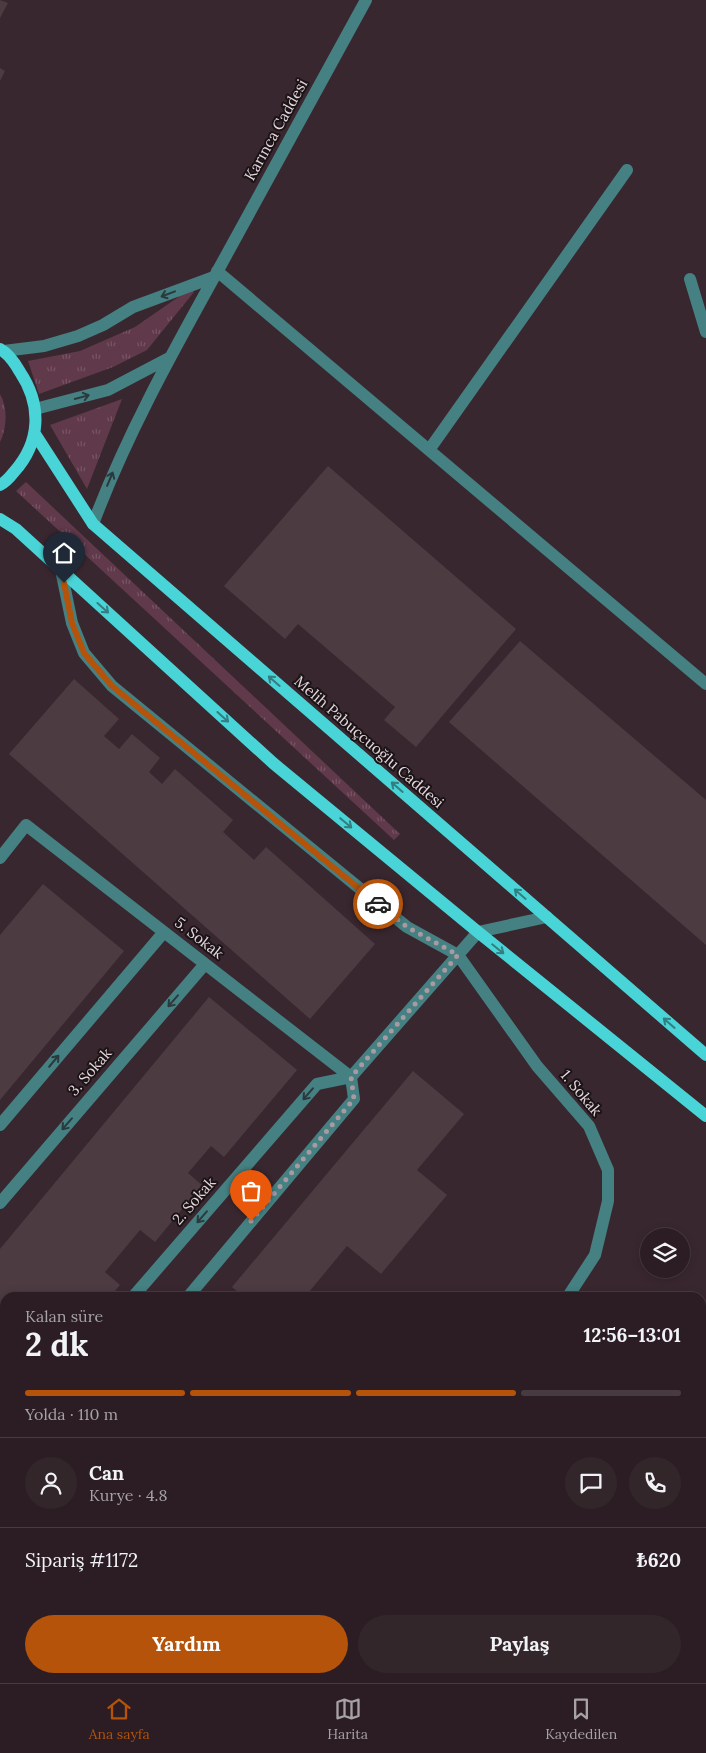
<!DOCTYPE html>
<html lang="tr">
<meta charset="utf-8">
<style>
:root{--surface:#2b1d23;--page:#33262b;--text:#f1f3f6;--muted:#a6a2a6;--line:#473b41;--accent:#b45309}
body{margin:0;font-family:Lora,serif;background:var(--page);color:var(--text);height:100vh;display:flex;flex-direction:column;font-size:19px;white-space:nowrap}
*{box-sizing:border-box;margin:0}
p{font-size:16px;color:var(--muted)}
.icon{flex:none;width:28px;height:28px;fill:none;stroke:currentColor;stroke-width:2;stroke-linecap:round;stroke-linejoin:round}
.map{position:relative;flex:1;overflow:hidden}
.panel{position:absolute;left:0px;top:1292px;width:706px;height:391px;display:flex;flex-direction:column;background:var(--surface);border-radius:15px 15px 0 0;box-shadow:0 2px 8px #0003,0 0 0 1px var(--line)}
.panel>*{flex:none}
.fabs{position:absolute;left:640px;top:1228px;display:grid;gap:10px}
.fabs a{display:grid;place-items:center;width:50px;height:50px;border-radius:50%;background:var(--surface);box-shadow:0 2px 8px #0003,0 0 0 1px var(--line);font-size:25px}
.pin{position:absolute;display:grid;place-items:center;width:42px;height:42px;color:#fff;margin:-51px -21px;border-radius:50% 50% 50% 0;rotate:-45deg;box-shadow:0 0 5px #0007}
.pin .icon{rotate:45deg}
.courier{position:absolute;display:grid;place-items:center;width:50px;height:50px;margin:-25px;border:4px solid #b45309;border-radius:50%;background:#fff;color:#222;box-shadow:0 1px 6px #0007}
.overview em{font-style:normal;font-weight:700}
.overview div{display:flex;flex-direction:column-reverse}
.overview{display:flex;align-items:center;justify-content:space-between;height:85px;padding:0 25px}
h1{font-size:32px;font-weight:700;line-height:38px}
.bar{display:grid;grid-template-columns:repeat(4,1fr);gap:8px 5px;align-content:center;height:60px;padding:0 25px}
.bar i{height:6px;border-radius:4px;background:var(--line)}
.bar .selected{background:var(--accent)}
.bar p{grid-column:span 4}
.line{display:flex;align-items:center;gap:12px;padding:0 25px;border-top:1px solid var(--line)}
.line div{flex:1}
.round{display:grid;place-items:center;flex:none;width:52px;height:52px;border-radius:26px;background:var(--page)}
.action{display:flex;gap:10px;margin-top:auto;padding:10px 25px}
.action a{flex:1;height:58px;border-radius:30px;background:var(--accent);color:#fff;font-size:20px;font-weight:700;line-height:58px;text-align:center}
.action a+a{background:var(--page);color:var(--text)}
.tab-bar{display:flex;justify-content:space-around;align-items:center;height:70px;border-top:1px solid var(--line);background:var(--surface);font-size:14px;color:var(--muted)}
.tab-bar a{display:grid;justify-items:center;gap:2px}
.tab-bar .selected{color:var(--accent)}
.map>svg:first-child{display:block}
.grass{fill:url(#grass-tufts)}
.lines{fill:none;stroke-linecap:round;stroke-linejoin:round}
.river{stroke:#2d0219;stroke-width:49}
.building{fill:#4d3b42}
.minor{stroke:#458082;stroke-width:12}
.major{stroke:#49d4d7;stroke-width:12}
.oneway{stroke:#2a393c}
.oneway2{stroke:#347d80}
.done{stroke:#a89aa0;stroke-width:5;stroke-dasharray:0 9}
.route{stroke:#b45309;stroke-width:6}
.labels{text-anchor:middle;stroke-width:4;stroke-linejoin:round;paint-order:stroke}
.street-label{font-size:15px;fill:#e4d8dd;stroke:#1b1316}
</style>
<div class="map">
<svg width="706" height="1683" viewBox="0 0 706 1683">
<defs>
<pattern id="grass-tufts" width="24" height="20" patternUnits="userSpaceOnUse" patternTransform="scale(1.25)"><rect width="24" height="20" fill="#60394b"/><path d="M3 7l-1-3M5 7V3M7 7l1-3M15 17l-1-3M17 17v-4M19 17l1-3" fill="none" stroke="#775564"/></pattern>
</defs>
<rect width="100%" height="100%" fill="#39272f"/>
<!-- grass -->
<path class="grass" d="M190 289 194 292 147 350 113 367 39 394 28 361 80 351 135 327Z
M0 394C8 408 7 428 0 442Z
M122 399 87 489 50 425Z
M26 482 400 834 394 840 16 491Z"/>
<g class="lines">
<!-- river -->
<path class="river" d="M701 1476 706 1469
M554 1683 557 1679"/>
</g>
<!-- building -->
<path class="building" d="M0 0 8 3 0 18Z
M0 68 5 71 0 81Z
M328 466 516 629 416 747 384 720 395 707 298 624 285 639 224 586Z
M520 641 706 800V945L449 722Z
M74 679 119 719 104 736 119 749 132 734 160 758 149 772 162 784 175 769 233 820 223 832 254 860 266 847 375 944 310 1019 9 754Z
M43 884 124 951 0 1100V935Z
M209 997 297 1070 224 1157 211 1146 188 1173 202 1185 155 1242 140 1230 105 1272 120 1285 109 1298H5V1406L0 1401V1249Z
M413 1071 464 1114 417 1170 447 1195 381 1274 347 1246 304 1298H245L232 1287Z
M5 1679H59L57 1681 60 1683H1Z"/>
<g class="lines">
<!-- minor -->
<path class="minor" d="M217 271 706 684
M690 279 706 332
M4 351 44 346 78 336 103 325 133 307 214 277
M35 409 108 390 169 358
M429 450 627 170
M93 524C127 433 175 348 222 263 270 175 318 88 366 0
M61 570 72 623 84 653 112 686 407 927 458 955 537 1066 589 1126 608 1170V1201L595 1255 567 1298
M0 858 26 825 351 1077
M0 1125 164 932
M0 1203 205 964
M132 1298 317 1084 351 1077 478 932 547 917
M187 1298 354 1099 351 1077
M0 1467 3 1447 5 1445
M0 1480 5 1479
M279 1683 282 1679"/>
<!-- major -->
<path class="major" d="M0 349C9 354 15 363 20 372 42 405 41 442 14 472 10 477 6 482 0 485
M35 434 93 524 706 1055
M0 519 16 529 273 763 478 932 706 1116"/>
</g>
<!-- one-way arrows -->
<defs><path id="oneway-shaft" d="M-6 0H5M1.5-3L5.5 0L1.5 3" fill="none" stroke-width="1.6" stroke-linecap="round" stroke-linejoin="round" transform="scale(1.25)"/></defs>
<g class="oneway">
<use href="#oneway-shaft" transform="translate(168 294) rotate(159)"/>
<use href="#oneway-shaft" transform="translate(82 397) rotate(-15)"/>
<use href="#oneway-shaft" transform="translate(110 479) rotate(-67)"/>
<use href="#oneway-shaft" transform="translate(173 1001) rotate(131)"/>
<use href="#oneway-shaft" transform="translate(54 1061) rotate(-50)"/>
<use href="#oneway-shaft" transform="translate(308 1094) rotate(131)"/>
<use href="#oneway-shaft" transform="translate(67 1124) rotate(131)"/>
<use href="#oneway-shaft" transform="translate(202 1217) rotate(131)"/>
</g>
<g class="oneway2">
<use href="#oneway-shaft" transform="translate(103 608) rotate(42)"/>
<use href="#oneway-shaft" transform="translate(274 681) rotate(-139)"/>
<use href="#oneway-shaft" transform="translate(223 717) rotate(42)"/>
<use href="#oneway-shaft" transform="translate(397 787) rotate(-139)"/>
<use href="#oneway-shaft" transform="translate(346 823) rotate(40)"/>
<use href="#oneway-shaft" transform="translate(520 894) rotate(-139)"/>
<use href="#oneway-shaft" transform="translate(498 949) rotate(39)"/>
<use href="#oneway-shaft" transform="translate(669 1023) rotate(-139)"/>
</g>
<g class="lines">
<!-- done -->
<path class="done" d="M251 1221 354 1099 351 1077 458 955 407 927 378 904"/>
<!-- route -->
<path class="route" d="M64 583 72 623 84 653 112 686 378 904"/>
</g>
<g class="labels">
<!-- street labels -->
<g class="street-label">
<text transform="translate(276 130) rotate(-61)" y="5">Karınca Caddesi</text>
<text transform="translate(369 742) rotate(41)" y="5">Melih Pabuçcuoğlu Caddesi</text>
<text transform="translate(199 938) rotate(38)" y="5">5. Sokak</text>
<text transform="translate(90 1072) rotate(-49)" y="5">3. Sokak</text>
<text transform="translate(581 1093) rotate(50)" y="5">1. Sokak</text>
<text transform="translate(194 1201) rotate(-49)" y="5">2. Sokak</text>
</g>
</g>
</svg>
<div class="fabs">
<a><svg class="icon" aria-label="layers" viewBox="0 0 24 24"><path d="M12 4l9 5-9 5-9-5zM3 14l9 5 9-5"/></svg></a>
</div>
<div class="pin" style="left:251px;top:1221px;background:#ea580c"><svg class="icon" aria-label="bag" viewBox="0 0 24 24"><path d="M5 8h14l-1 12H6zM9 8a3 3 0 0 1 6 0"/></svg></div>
<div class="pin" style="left:64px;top:583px;background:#1f2937"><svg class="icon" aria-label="home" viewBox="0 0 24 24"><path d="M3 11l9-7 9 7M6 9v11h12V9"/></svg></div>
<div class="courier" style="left:378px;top:904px"><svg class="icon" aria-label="car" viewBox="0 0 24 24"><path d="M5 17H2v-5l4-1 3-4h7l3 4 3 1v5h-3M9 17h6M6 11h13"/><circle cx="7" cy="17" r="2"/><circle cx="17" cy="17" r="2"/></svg></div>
<section class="panel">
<div class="overview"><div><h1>2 dk</h1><p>Kalan süre</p></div><em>12:56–13:01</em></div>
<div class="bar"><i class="selected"></i><i class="selected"></i><i class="selected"></i><i></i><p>Yolda · 110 m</p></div>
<div class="line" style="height:90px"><a class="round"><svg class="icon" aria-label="person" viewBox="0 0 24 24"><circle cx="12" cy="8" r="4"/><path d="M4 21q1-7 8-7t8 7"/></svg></a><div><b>Can</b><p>Kurye · 4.8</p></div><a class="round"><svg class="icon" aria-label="chat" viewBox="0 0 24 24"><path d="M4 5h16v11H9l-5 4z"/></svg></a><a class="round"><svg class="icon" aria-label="phone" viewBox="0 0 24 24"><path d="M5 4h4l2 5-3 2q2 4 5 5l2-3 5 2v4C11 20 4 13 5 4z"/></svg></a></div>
<div class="line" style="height:65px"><div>Sipariş #1172</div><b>₺620</b></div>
<div class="action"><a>Yardım</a><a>Paylaş</a></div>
</section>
</div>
<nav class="tab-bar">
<a class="selected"><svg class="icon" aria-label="home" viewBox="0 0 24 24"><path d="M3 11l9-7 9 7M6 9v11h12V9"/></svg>Ana sayfa</a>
<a><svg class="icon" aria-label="map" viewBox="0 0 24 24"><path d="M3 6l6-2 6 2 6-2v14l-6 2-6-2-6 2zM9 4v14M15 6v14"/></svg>Harita</a>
<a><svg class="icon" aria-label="saved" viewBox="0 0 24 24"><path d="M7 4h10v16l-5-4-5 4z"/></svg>Kaydedilen</a>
</nav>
